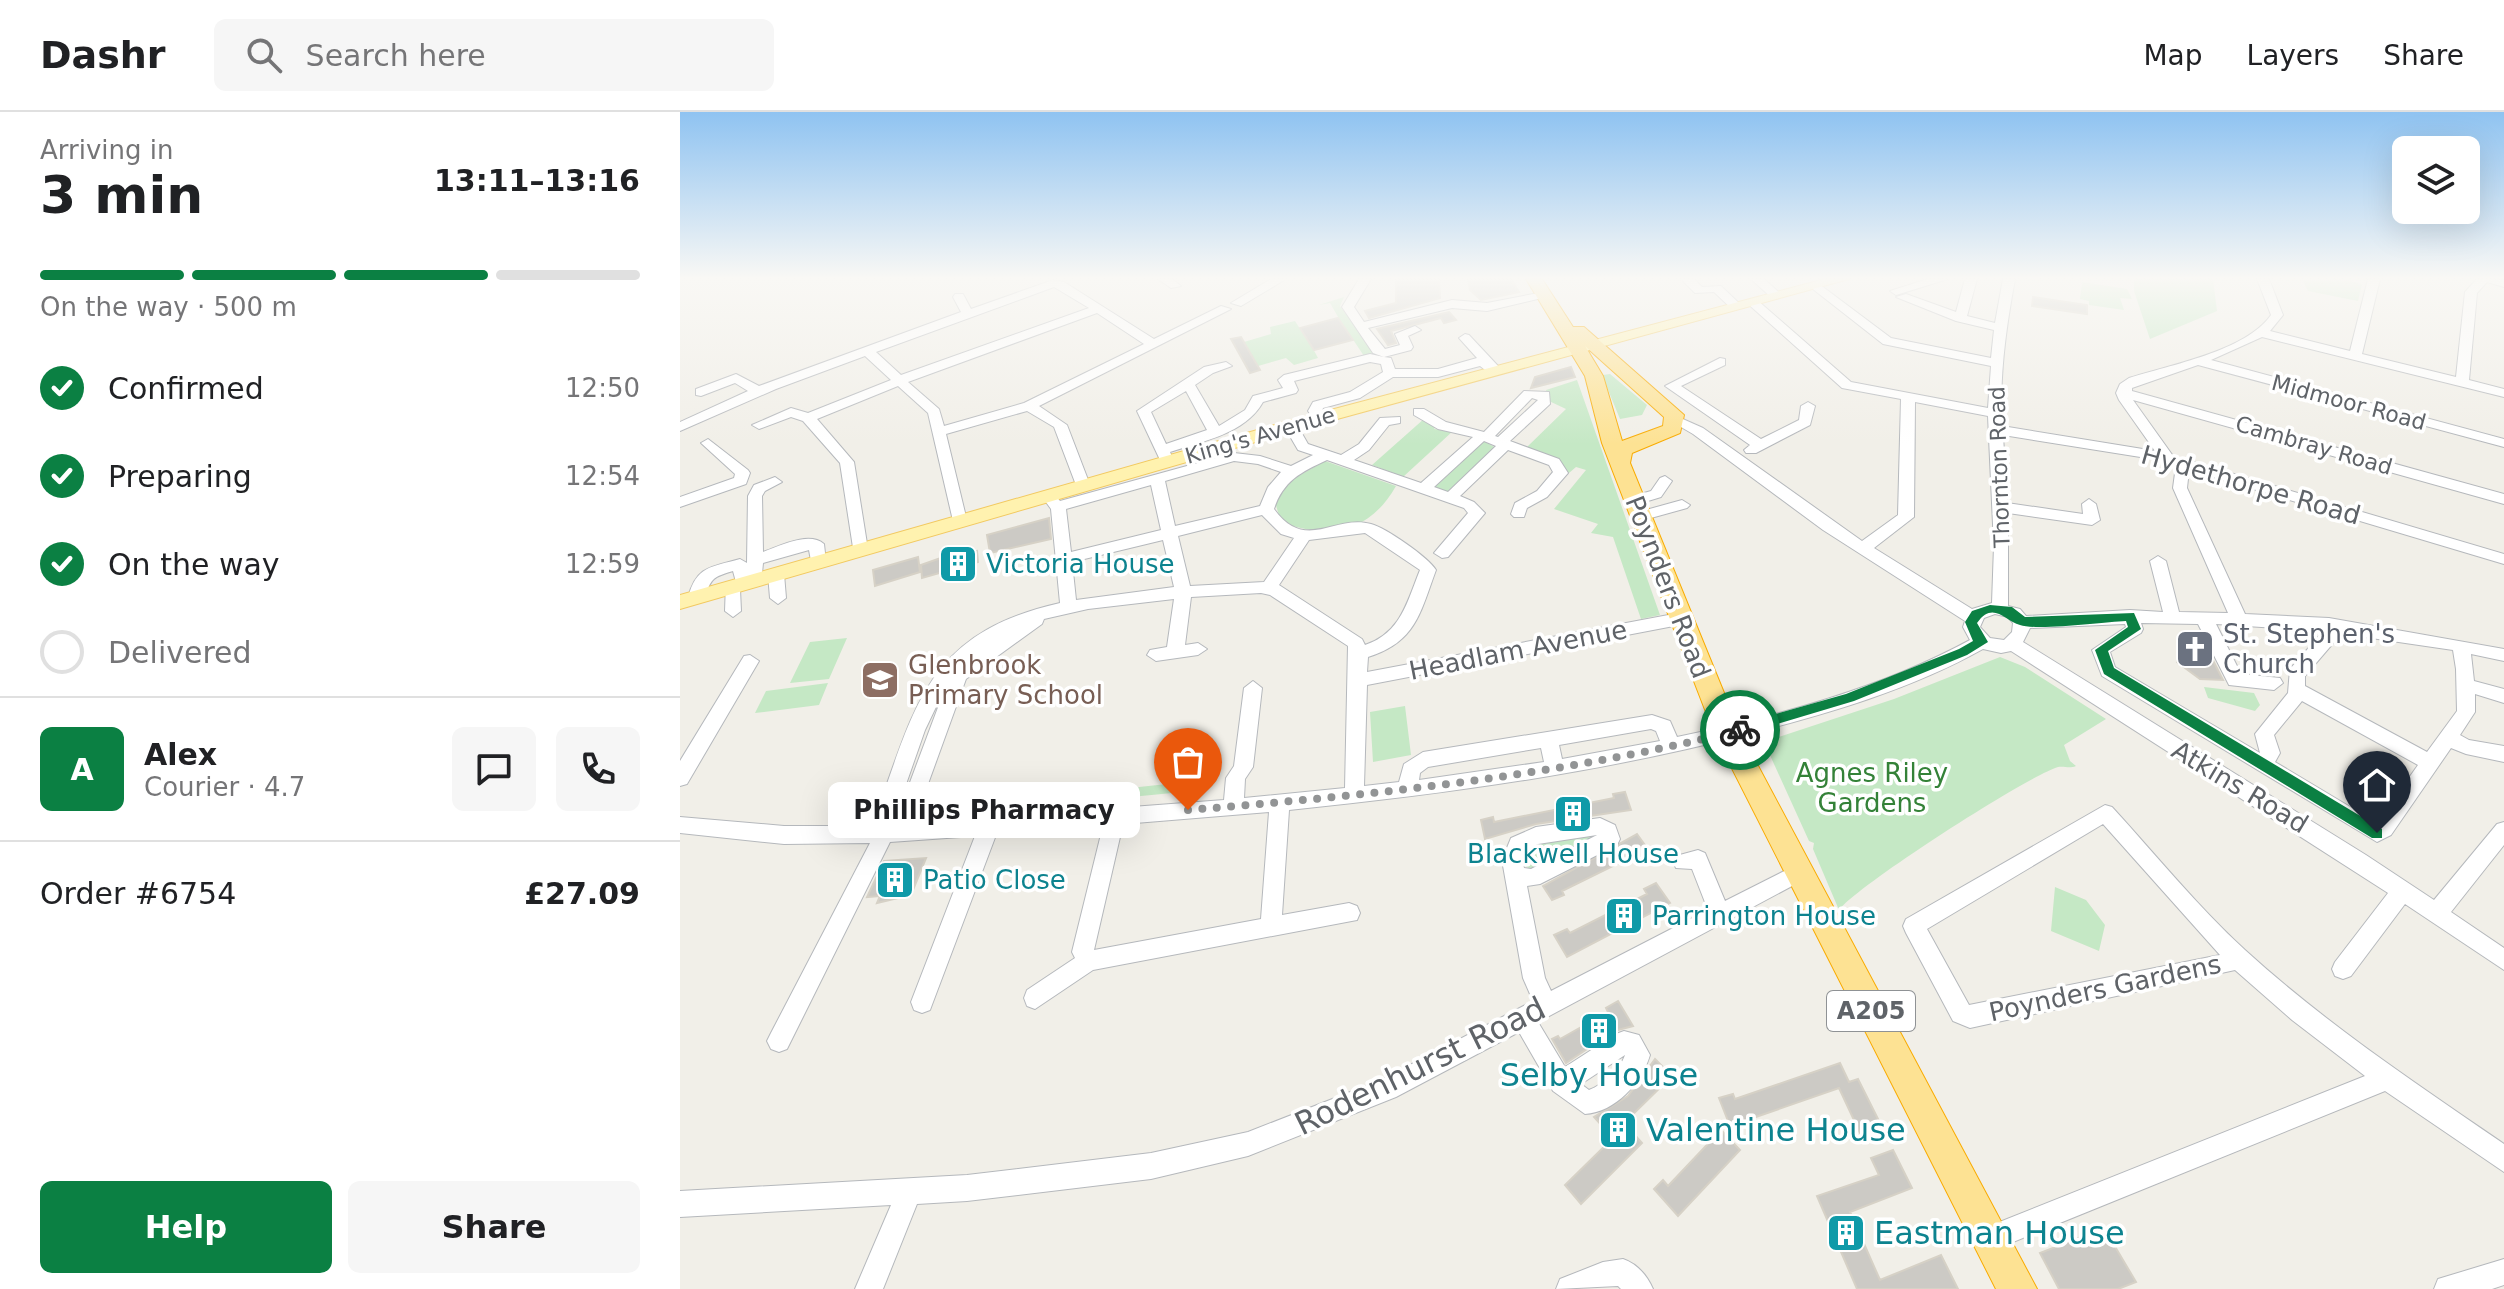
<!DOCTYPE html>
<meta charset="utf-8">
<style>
:root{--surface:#fff;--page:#f6f6f6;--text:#202124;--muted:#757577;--line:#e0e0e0;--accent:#0b8043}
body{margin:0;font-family:"DejaVu Sans",sans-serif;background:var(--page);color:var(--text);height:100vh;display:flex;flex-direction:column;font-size:30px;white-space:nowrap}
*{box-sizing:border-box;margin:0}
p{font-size:26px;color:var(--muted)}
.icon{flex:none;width:44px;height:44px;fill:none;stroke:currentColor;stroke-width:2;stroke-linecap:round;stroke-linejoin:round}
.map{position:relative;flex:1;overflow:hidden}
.sheet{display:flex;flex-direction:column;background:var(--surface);width:680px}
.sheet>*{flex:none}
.controls{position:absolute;left:1712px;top:24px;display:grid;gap:16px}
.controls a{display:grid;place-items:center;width:88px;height:88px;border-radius:12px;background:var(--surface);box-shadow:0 8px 32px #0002;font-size:40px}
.pin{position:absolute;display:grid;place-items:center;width:68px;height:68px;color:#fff;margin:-82px -34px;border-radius:50% 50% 50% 0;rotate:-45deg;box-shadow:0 0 8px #0007}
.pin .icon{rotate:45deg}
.courier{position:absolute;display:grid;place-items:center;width:80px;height:80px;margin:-40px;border:6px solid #0b8043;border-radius:50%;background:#fff;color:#222;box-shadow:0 2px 10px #0007}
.bubble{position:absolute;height:56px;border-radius:12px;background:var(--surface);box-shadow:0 8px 32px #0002;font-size:26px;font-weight:600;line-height:56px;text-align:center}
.summary em{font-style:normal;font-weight:600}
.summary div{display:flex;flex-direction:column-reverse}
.summary{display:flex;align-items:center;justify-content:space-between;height:136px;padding:0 40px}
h1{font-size:52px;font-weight:600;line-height:60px}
.bar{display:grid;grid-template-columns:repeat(4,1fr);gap:12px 8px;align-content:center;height:96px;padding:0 40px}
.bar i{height:10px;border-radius:6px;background:var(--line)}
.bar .current{background:var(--accent)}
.bar p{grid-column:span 4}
.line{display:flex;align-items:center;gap:20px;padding:0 40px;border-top:2px solid var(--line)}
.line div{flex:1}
.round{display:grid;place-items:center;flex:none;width:84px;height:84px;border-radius:12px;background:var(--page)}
ol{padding:0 40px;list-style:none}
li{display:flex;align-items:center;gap:24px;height:88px}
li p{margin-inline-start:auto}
li .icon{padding:8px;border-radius:50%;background:var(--accent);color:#fff;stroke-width:4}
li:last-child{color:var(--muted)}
li i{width:44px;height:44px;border:4px solid var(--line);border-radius:50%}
.button{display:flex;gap:16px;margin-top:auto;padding:16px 40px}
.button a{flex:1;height:92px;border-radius:12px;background:var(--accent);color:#fff;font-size:32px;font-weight:600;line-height:92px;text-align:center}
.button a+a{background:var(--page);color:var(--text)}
header{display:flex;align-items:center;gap:48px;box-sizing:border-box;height:112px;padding:0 40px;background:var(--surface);border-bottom:2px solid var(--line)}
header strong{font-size:38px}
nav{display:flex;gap:44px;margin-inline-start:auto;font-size:28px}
.search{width:560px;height:72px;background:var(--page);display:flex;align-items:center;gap:20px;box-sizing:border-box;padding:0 28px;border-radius:12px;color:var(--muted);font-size:30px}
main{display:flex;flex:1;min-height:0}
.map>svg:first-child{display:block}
.green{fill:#c5e8c5}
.building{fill:#cccac5;stroke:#d6d1c6;stroke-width:2}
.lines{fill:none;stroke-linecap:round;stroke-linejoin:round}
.minor-casing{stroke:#b5b8bc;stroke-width:2}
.major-casing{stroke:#f2c960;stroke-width:2}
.highway-casing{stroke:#f9ab00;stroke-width:2}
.minor{fill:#fff;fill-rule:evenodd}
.major{fill:#fff2af;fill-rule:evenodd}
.highway{fill:#fde293;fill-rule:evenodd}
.route{fill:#0b8043}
.done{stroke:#929495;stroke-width:8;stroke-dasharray:0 14.4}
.labels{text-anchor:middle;stroke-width:7;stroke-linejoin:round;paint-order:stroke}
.far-street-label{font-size:22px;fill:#5f6368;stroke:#fff}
.shield{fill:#fff;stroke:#8f9295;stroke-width:2}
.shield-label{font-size:24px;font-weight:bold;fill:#5f6368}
.street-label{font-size:26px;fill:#5f6368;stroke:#fff}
.culture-label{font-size:26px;fill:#0d838f;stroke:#fff;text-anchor:start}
.worship-label{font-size:26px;fill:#5b616d;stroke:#fff;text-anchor:start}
.education-label{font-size:26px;fill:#785e54;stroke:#fff;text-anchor:start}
.park-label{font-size:26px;fill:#348238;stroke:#fff}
.near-street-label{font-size:32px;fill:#5f6368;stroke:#fff}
.near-culture-label{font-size:32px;fill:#0d838f;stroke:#fff;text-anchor:start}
</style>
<header>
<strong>Dashr</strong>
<div class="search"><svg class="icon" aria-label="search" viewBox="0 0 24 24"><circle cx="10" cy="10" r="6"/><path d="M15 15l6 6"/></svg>Search here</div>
<nav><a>Map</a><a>Layers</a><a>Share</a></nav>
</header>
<main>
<section class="sheet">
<div class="summary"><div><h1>3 min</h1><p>Arriving in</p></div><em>13:11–13:16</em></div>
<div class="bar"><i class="current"></i><i class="current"></i><i class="current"></i><i></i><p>On the way · 500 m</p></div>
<ol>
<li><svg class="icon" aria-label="check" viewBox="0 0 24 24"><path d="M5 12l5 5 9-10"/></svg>Confirmed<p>12:50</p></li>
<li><svg class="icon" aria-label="check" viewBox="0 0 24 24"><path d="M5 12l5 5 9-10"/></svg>Preparing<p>12:54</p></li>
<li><svg class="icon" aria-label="check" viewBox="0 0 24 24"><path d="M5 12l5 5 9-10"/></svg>On the way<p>12:59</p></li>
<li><i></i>Delivered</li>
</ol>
<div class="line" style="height:144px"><b class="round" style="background:var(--accent);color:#fff">A</b><div><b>Alex</b><p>Courier · 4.7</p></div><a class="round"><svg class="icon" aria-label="chat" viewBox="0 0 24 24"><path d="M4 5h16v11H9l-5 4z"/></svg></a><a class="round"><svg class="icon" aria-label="phone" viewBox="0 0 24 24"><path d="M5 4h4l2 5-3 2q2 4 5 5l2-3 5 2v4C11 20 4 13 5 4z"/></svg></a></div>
<div class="line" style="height:104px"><div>Order #6754</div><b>£27.09</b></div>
<div class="button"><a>Help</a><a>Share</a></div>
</section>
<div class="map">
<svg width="1824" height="1177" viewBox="0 0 1824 1177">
<rect width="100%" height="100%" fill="#f1efe8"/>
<!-- green -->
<path class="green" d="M1454 167H1533L1537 199 1470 227 1454 179Z
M1660 167 1682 172 1678 189 1628 179 1623 169Z
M1402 170 1447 177 1452 187 1440 186 1444 198 1409 193V189L1400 187Z
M664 185 660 194 694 241 684 244 670 223 631 233 638 246 614 253 606 246 578 254 564 230 591 222 590 215 615 209 622 220 661 210 650 191 639 193Z
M930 262 967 293 962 303 940 307 924 268 923 263Z
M897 268 980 503 961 507 933 425 911 421 918 412 874 397 906 358 896 355 889 361 881 360 847 335 886 297 869 289 866 278Z
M745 306 756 314 754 317 773 319 723 365 692 353Z
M804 329 816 336 767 381 754 376Z
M645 349 716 374C689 421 650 428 601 410L594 387 604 372Z
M167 526 149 567 110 571 130 530Z
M1320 545 1345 555 1426 607 1384 633 1390 649 1396 654C1389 657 1385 654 1378 655 1346 665 1178 773 1159 798L1133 737 1134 731 1129 729 1084 630 1214 587Z
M148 571 139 593 75 601 86 579Z
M1524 575 1574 581 1580 593 1575 599 1528 586Z
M725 594 731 643 693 650 690 600Z
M514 669 513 679 430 687 432 678Z
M423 671C413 708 394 700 361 702L355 696 361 677Z
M914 717 921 723 852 758 840 751 844 735Z
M1375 775 1406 788 1425 813 1419 839 1371 819Z"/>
<!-- building -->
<path class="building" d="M716 167H759L760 186 689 206 685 199 716 191Z
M788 167H831L839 180 801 188 790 178Z
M1353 185 1407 193V202L1352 194Z
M769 200 776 208 764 211 761 206 711 219 716 231 708 233 697 217Z
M658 206 673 228 634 238 620 216Z
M561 225 580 258 570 261 551 227Z
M891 255 895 265 851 276 855 265Z
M369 406 371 427 310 441 307 423Z
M286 437 287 441 297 439 298 450 242 466 241 453Z
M238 445 240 460 195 474 193 458Z
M1503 522 1520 523 1543 568 1520 567 1497 550Z
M945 680 951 698 856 712 805 727 801 708 813 705 814 710 934 686 933 682Z
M957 722 970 740 959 745 957 742 882 779 884 783 872 788 863 774Z
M246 746 231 783 197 791 200 784 187 785 204 749Z
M976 771 990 791 887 845 874 823 887 817 890 821 967 782 964 777Z
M938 889 953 914 934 919 886 951 872 927 878 924 880 927 928 900 926 896Z
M975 947 992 964 944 1011 962 1031 901 1092 885 1073 933 1026 914 1005 948 984Z
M1160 951 1169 970 1178 967 1201 1013 1180 1021 1159 976 1050 1014 1039 986 1053 982 1055 987Z
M1041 1018 1060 1038 998 1104 974 1077 983 1068 988 1074Z
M1213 1038 1232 1076 1170 1100 1200 1168 1261 1143 1278 1177H1177L1137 1084 1199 1063 1191 1046Z
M1424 1116 1456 1170 1438 1177H1379L1360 1141Z"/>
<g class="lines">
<defs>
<path id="minor" d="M478 167H492L501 174 491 176Z
M591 167H606L561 194 551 191Z
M679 167H691L674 195 684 210 772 188 807 191 864 180 870 184 807 199 772 196 688 216 705 237 720 233 715 222 735 214 741 218 728 224 733 235 731 238 704 245 711 246 715 257H758L797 246 779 226 785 222 789 223 819 255V261H809L800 254 758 265H713L680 286 643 296 642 299 647 306 640 310 635 309 628 299 633 290 670 280 703 260 701 252 690 250 614 269 618 278 616 281 583 290C565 322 523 329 490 340L493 347 491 350H481L457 299 524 255 546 250 552 254 533 261 515 273 539 314 565 298 573 284 603 276 598 268 604 263 690 242 704 245 693 241 662 195ZM506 279 527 318 486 332 471 300Z
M1001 167H1014L1022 175 1041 174 1063 195 1053 198 1034 180 1015 181Z
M1071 167H1084L1103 184 1093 187Z
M1248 167H1268L1216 183 1210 179Z
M1285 167H1297L1287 204 1315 211 1323 167H1335C1326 216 1319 265 1322 314L1475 339 1439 288 1436 281 1440 272 1449 266C1490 253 1566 239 1591 203L1577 167H1589L1603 203 1590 219 1670 239 1688 167H1700L1682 242 1776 265 1785 180 1797 167 1824 168V175L1807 170 1797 181 1789 268 1824 277V285L1582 225 1531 248 1824 327V335L1518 253 1452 276V279L1824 382V392L1453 288 1493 344 1824 442V452L1509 358 1507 376 1565 502 1649 506 1824 537V549L1791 542 1794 569 1824 577V591L1795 582V600L1780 623 1789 628 1824 634V650L1786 642 1771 636 1711 723 1697 730 1422 564 1412 538 1446 515 1445 512 1350 516 1343 530 1686 743 1754 788 1817 712 1824 710V733L1771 800 1824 836V858L1725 792 1671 864 1663 867 1655 864 1652 857 1655 850 1708 781 1331 539 1321 541 1303 537C1230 578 1149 601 1069 622 918 661 765 682 609 698L602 803 669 791 677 794 680 801 677 808 413 858 355 897 347 894 344 886 347 878 395 846 392 840 423 714 316 723 253 890 250 898 242 901 234 898 231 890 295 724 210 730 107 937 99 940 91 937 87 929 91 921 190 731 104 732 0 721V705L104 714H192C235 598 243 522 380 491L371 397 363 386 365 383H375L380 389 554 341 580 344 611 354 633 343 618 338 604 314 611 310 616 311 628 332 661 343 679 332 700 306 720 305V311L709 313 689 338 674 348 741 371 793 325 758 317 734 303V297H744L766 310 804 320 844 279 869 280 870 292 830 329 879 347 888 361 867 385 847 396 844 405H834L831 402 835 391 857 379 873 360 869 353 828 338 780 384 794 390 805 401 768 445 762 446 754 441 788 401 784 396 647 348C621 360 603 369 594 397 626 441 654 402 691 412 706 416 748 445 756 458 740 501 736 530 688 545L687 560 999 501 1007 507 999 513 687 573 684 674 719 670 724 652 743 640 972 603 990 609 997 625C1097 604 1200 577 1290 528L1283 515 1285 509 1143 418 1013 322 989 308 996 304 1023 316 1182 429 1218 403 1221 287 1162 276 1067 191 1077 188 1171 270 1308 296 1311 254 1203 232 1129 174 1139 172 1211 226 1311 246 1314 218 1276 209 1216 185 1226 182 1276 200ZM852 286 858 288 818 325 815 324ZM1235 290 1308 304 1314 434 1312 491 1292 497 1194 436 1234 405ZM1323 323 1473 347 1496 354 1493 376 1548 501 1499 500 1486 449 1478 444 1470 449 1483 500 1450 498 1346 504 1340 497 1328 494V401L1412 413 1420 408 1416 392 1409 387 1402 392 1403 402 1327 391ZM804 329 816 334 768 380 754 375ZM554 349 578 352 601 360 588 375 580 394 495 414 485 369ZM471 373 481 418 391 440 386 397ZM582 403 601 422 614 426 584 470 510 474 498 424ZM685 421 740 458C727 490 721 521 685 533L682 527 599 473 629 428ZM483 428 494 475 396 488 392 450ZM581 481 590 483 668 534 665 676 564 686 565 667 573 655 582 576 573 569 564 576 554 654 546 666 544 688 212 713 218 696 239 690 244 683 286 567 362 512 364 507 408 497 494 487 487 535 470 538 467 543 476 549 518 543 527 537 518 531 505 533 511 485ZM1315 502 1328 505 1333 511 1332 520 1324 528 1310 526 1300 515 1304 506ZM1461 511 1518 512 1549 573 1594 578 1603 571 1600 566 1561 562 1536 512 1641 519 1640 523 1610 557 1608 581 1575 622 1580 641 1435 555 1430 540 1461 521 1463 517ZM1657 521 1773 538 1776 557 1777 599 1747 640 1625 574V564L1655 529ZM266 574 229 673 224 678 245 618ZM1622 589 1738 653 1697 711 1595 650 1600 641 1594 623ZM971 617 976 619 980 629 882 647 879 633ZM861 636 864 650 739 668 740 661 748 655ZM589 700 581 807 414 838 443 712Z
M373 168 384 170 474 227 541 194 551 197 359 294 387 313 410 373 408 376 403 378 396 373 374 315 347 299 266 322 287 409 284 413H274L248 301 218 274 137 307 174 350 188 438 186 442H174L160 351 123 309 111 305 79 317 72 313 111 296 128 301 211 268 185 244 96 277 0 319V310L68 279 55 271 21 284 16 283V277L56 262 79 274 281 200 273 185 275 182H283L291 197ZM374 175 409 196 221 263 196 240ZM417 201 464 232 344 291 264 314 259 297 228 270Z
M1040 246 1045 247V253L1001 274 1081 327 1119 308 1121 294 1128 290 1135 294 1130 313 1076 341H1066L1064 338 1070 333 985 274Z
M28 327 68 358 70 361 66 372 0 395V385L54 366 55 362 21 331Z
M985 364 992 369 981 385 955 393 950 391V385L971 379 980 366Z
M95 365 102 370 85 379 82 384 83 440C100 434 129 419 144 432L146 450 144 454H132L129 438 83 451 81 472 60 477 61 499 53 505 45 499 46 471 56 470 53 459C28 466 32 469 22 490H10L8 486C16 454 31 455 60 447L67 451 68 384 74 373Z
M1002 388 1010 393 1007 396 960 409 952 404 955 401Z
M96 457 104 462 106 486 98 492 90 486 88 462Z
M70 543 79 549 7 672 0 674V649L64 544Z
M1425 693 1432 695C1476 743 1517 794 1565 838 1645 911 1735 971 1824 1032V1060L1705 979 1311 1139 1302 1135 1298 1126 1302 1117 1685 964 1612 908 1555 858 1290 916 1273 909 1226 821 1223 814 1226 807ZM1423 712 1540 843 1289 893 1247 817Z
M920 706 935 713 940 727 937 733 860 772 847 774 865 866 871 879 1028 798 1012 757 996 756 993 750 996 744 1018 738 1025 741 1045 789 1120 751 1127 754 1130 760 1127 766 858 910 885 955 936 922 944 919 959 923 970 943C962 971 935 1000 905 1002L873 979 839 920 716 985 568 1044 471 1067 287 1089 237 1092 203 1177H175L211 1093 0 1105V1079L287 1063 471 1041 568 1020 701 968 853 889 843 866 822 748 831 726 856 715ZM917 723 851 757 844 756 842 748 846 738 858 732ZM945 943C940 958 924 972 909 978L901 972Z
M943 1147C957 1152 967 1163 973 1177H941L938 1174 876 1177 880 1167 923 1150Z
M1824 1147V1173L1812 1177H1754L1758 1167Z"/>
<path id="major" d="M1145 167H1169L617 318 0 497V483L605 310Z"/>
<path id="highway" d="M846 167H862L893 215H904L1004 303 1000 321 952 341 950 351 1060 620 1357 1177H1316L1034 621 922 331 905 264ZM905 234 984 305 983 314 942 329 923 264Z"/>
</defs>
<!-- minor casing -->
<use href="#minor" class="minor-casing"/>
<!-- major casing -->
<use href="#major" class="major-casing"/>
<!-- highway casing -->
<use href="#highway" class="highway-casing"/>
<!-- minor -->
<use href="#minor" class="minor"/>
<!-- major -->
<use href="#major" class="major"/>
<!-- highway -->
<use href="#highway" class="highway"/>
</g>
<!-- sky -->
<linearGradient id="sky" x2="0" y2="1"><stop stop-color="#8fc3f1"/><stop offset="0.5" stop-color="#f9f8f5"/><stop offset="1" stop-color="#f9f8f5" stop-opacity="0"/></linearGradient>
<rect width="1824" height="332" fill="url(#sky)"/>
<!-- route -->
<path class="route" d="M1310 493 1332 495 1345 505 1454 501 1461 517 1428 539 1434 556 1702 717V726H1692L1424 562 1415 538 1448 515 1446 509C1424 510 1357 519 1340 513 1325 509 1313 488 1297 511L1308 530 1287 543 1174 589 1060 623 1053 618 1060 612 1166 582 1279 537 1293 529 1285 510 1292 499Z"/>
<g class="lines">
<!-- done -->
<path class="done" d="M508 698C694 683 879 664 1060 618"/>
</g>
<!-- icons -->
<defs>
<symbol id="building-square" viewBox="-11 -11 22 22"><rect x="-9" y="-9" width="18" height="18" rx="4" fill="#0f9aa8" stroke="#fff"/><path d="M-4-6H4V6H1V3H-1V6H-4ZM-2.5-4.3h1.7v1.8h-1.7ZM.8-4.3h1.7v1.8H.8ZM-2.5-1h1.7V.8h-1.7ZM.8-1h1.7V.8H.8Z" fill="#fff"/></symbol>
<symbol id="church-square" viewBox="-11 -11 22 22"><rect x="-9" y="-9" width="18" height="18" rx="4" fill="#6b7280" stroke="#fff"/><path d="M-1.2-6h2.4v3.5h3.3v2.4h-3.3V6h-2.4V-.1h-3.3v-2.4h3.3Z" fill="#fff"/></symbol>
<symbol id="school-square" viewBox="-11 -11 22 22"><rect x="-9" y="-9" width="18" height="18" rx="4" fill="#8d6e63" stroke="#fff"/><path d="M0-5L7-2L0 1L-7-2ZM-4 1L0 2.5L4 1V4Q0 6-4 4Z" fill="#fff"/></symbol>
</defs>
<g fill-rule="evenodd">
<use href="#building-square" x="256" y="430" width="44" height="44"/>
<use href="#church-square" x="1493" y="515" width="44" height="44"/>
<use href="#school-square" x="178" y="546" width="44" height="44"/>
<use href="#building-square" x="871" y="680" width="44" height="44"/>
<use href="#building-square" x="193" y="746" width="44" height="44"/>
<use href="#building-square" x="922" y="782" width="44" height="44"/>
<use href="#building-square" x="897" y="897" width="44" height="44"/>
<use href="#building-square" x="916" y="996" width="44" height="44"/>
<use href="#building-square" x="1144" y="1099" width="44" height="44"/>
</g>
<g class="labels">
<!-- far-street labels -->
<g class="far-street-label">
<text transform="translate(1669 290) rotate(15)" y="8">Midmoor Road</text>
<text transform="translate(580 323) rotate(-16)" y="8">King's Avenue</text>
<text transform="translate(1634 333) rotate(16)" y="8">Cambray Road</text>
<text transform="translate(1319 355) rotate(-92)" y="8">Thornton Road</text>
</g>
<!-- shield labels -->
<rect class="shield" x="1147" y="879" width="88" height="40" rx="6"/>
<g class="shield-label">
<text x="1191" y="907">A205</text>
</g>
<!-- street labels -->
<g class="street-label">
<text transform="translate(1571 373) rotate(16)" y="9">Hydethorpe Road</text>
<text transform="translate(988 475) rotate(69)" y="9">Poynders Road</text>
<text transform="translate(838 538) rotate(-11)" y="9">Headlam Avenue</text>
<text transform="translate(1560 675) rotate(31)" y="9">Atkins Road</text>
<text transform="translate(1425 876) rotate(-12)" y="9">Poynders Gardens</text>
</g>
<!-- culture labels -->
<g class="culture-label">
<text x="306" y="461">Victoria House</text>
<text x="893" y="751" text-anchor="middle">Blackwell House</text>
<text x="243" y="777">Patio Close</text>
<text x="972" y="813">Parrington House</text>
</g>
<!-- worship labels -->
<g class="worship-label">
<text x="1543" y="531">St. Stephen's<tspan x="1543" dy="30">Church</tspan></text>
</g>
<!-- education labels -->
<g class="education-label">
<text x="228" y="562">Glenbrook<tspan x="228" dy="30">Primary School</tspan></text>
</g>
<!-- park labels -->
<g class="park-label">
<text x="1192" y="670">Agnes Riley<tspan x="1192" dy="30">Gardens</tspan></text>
</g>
<!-- near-street labels -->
<g class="near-street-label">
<text transform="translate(740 954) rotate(-26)" y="11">Rodenhurst Road</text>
</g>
<!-- near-culture labels -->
<g class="near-culture-label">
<text x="919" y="974" text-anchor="middle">Selby House</text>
<text x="966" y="1029">Valentine House</text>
<text x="1194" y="1132">Eastman House</text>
</g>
</g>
</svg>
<div class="controls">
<a><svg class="icon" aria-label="layers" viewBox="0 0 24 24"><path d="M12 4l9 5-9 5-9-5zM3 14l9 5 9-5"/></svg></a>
</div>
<div class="pin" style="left:508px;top:698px;background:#ea580c"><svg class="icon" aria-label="bag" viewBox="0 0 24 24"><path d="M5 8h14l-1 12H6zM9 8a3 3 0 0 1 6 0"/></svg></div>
<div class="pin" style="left:1697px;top:721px;background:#1f2937"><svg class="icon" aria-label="home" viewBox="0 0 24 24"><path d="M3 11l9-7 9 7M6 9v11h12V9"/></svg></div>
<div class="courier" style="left:1060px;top:618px"><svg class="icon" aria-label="bike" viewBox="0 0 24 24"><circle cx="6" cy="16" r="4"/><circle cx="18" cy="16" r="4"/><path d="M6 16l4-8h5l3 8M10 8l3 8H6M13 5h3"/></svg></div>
<div class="bubble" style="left:148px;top:670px;width:312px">Phillips Pharmacy</div>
</div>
</main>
